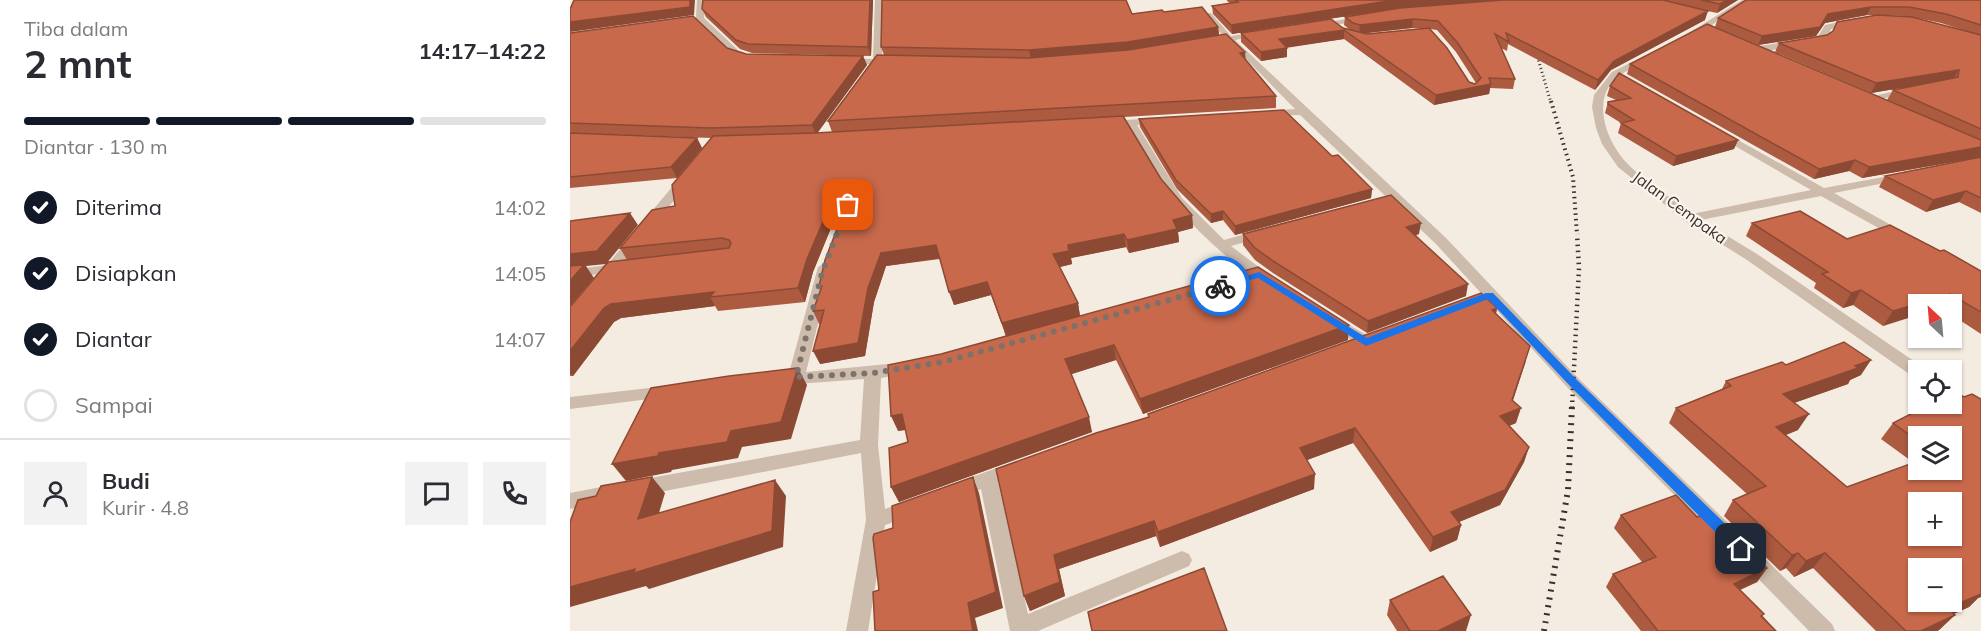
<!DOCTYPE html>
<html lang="id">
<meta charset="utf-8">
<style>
:root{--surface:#fff;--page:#f2f2f3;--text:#2b2b33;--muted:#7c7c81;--line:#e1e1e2;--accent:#111827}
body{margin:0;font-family:Mulish,sans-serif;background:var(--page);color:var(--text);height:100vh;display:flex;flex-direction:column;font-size:22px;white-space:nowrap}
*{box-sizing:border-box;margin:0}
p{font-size:20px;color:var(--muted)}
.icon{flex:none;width:33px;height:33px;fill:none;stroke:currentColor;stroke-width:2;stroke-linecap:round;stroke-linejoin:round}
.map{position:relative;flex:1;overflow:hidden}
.sheet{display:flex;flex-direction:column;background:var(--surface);width:570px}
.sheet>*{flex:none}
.needle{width:39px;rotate:334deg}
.controls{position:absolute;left:1338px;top:294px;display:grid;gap:12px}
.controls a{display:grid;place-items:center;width:54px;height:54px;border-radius:0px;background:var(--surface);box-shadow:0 2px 4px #0004;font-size:30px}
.pin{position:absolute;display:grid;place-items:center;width:51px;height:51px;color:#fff;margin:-26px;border-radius:12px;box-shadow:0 3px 9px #0006}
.courier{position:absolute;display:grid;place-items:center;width:60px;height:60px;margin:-30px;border:4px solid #1a73e8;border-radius:50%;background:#fff;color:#222;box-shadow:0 2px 8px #0007}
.headline em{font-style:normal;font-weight:700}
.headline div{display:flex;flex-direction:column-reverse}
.headline{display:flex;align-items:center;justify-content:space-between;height:102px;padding:0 24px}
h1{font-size:39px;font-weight:700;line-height:45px}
.bar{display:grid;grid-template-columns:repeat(4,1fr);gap:9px 6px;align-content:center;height:72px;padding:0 24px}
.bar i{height:8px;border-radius:4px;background:var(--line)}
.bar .current{background:var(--accent)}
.bar p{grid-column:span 4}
.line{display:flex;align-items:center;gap:15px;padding:0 24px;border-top:2px solid var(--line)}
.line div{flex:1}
.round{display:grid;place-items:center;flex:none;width:63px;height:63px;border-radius:0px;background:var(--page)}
ol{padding:0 24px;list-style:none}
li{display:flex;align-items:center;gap:18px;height:66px}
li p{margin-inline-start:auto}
li .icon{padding:6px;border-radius:50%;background:var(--accent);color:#fff;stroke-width:4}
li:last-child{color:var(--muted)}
li i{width:33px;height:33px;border:3px solid var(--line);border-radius:50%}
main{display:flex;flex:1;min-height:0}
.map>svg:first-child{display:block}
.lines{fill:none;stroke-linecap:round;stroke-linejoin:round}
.street{fill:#cdbbac;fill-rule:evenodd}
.rail-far3{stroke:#3b302b;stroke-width:3;stroke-dasharray:1 3;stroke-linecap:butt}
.rail-far2{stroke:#3b302b;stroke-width:4;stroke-dasharray:1.5 4;stroke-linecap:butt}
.rail-far1{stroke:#3b302b;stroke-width:4.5;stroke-dasharray:1.5 4.5;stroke-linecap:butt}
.rail{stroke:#3b302b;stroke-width:6;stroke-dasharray:2 6;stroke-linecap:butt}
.wall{fill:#ac5a40;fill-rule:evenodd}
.shaded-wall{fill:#8c4a34}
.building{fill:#c8694b;stroke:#8c4a34;stroke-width:1.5;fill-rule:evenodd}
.route{fill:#1a73e8}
.done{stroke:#7c716b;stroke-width:6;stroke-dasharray:0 10.8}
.labels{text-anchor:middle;stroke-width:4.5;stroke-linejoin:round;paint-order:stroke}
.street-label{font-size:16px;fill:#3b302b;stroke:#fbf5ee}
</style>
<main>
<section class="sheet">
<div class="headline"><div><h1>2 mnt</h1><p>Tiba dalam</p></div><em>14:17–14:22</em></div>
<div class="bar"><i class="current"></i><i class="current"></i><i class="current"></i><i></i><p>Diantar · 130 m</p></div>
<ol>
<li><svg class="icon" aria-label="check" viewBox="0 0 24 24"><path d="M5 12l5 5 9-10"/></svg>Diterima<p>14:02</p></li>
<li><svg class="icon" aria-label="check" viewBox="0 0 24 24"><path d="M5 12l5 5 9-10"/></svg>Disiapkan<p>14:05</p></li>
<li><svg class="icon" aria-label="check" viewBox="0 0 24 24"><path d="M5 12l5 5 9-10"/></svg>Diantar<p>14:07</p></li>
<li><i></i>Sampai</li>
</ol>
<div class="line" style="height:108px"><a class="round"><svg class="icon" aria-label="person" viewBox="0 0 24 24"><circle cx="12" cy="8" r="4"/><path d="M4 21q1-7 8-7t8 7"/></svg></a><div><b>Budi</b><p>Kurir · 4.8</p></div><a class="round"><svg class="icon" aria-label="chat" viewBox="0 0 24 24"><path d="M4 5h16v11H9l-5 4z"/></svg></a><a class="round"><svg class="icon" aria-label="phone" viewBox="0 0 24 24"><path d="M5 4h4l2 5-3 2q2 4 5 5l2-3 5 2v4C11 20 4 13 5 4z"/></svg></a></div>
</section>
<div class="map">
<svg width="1411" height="631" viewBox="0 0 1411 631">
<rect width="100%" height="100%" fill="#f4ebe1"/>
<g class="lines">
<!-- street -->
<path class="street" d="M127 0H135L134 18 169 51 182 55V59L163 55 130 23H104V19H107L126 18Z
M305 0H313L312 59H323L328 62 323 65 309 64 300 73 295 70 300 64H275L270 61 275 58 303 59Z
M1172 0H1182L1124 36 1117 34Z
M635 13H641L661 36 675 34V38L665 40 876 238 1010 380 1157 522 1160 528 1157 534 1150 536 1143 534 998 388 866 244 730 115 694 116V112L698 111 725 109 635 17Z
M793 16H796V20L746 28 742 25Z
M1284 19 1288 21 1287 23 1261 29 1258 38 1252 42 1189 52 1185 49 1189 46 1247 38 1255 25Z
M1076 55 1081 58 1079 60C1070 65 1059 69 1050 75 1020 96 1035 139 1056 162 1071 179 1103 199 1122 214L1241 190 1146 135V131L1150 130 1254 188 1335 173V179L1264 193 1335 233 1337 236 1330 240 1251 196 1131 220 1187 254 1354 368 1355 370H1348V378L1342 376 1177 260 1115 221 1048 167 1032 144 1026 128 1022 107 1024 95 1042 72Z
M1338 88 1343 91 1341 93 1300 101 1295 98Z
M587 118 592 121 591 123 567 125 612 198 654 240 693 229 698 230 700 233 698 236 661 246 702 277 704 280 702 283C684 288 615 219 602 202 585 180 571 151 557 126L539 127 534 124 539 121Z
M116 174 122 178 51 266 50 271 36 279 31 278 29 274 0 278V270L37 265 112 175Z
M255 263 262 267 236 372 338 362 344 364 346 368 344 372 311 378 308 445 315 509 340 500 347 502 350 508 347 514 315 525 298 631H276L296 520 291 453 69 496 62 493 60 488 62 483 69 480 290 440 294 379 213 385 207 383 205 379 207 375 219 373 248 267Z
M763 316 802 338 804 342 802 346H790L758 324 755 321 758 318Z
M97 386 103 388 105 392 103 396 0 409V397Z
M446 461 453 463 455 468 453 473 428 482 458 614 612 551 619 554 622 560 619 566 468 631H440L411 489 387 498 380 495 377 490 380 485Z
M31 487 38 489 41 495 38 501 0 509V493Z
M1180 548 1187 551 1262 624 1265 631H1239L1173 563 1170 557 1173 551Z"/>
<!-- rail-far3 -->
<path class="rail-far3" d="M964 45 981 103"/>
<!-- rail-far2 -->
<path class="rail-far2" d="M981 101 1003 177 1007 235"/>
<!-- rail-far1 -->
<path class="rail-far1" d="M1002 408 1009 268 1007 234"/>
<!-- rail -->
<path class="rail" d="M974 631 998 490 1002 406"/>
</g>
<!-- wall -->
<path class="wall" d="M133 0H303L301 56 182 53 170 49 136 17 132 9Z
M657 0H1168L1147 13 1120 7 1135 20 1041 70 1025 90 938 44 937 51 931 48 945 79 943 89 920 88 919 94 864 105 774 39 717 47V57L691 61 671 42V33L773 28 779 29 774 25 775 17 830 8 662 34 643 14 642 6 660 3 657 1ZM842 28 855 29 797 34 793 33ZM860 29 867 30 886 52 906 83 905 84 899 82Z
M1176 0H1411V157L1292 178 1279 171 1244 179 1057 74 1060 64 1335 108 1317 100 1323 90 1349 85 1301 93 1205 52 1209 43 1257 35 1263 31 1267 22 1307 15H1297L1255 23 1246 36 1188 45 1145 27 1148 18ZM1310 15 1334 16 1341 17ZM1342 17 1371 23 1399 32Z
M594 12 648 27 649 35 675 60 706 96V108L554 117 591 179 622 215 623 228 608 232 609 242 559 253 556 247 501 258 502 264 490 267 508 303 510 316 778 340 573 414 546 360 501 374 522 432 329 502 321 487 338 442 336 430 328 431 371 354 436 336 421 295 384 305 370 259 316 266 304 302 295 356 250 364V324H249L243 311 250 290 249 286 279 200 277 199 272 201 243 272 235 302 148 311 145 306 51 318 44 322 3 376H0V307L57 260 50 248 105 206 142 138 0 133V33L157 48 176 54 293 56 297 65 247 133 262 132 258 121 314 55 311 47 562 14Z
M1040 86 1168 140 1164 149 1103 166 1048 133 1051 123 1035 113 1038 102 1046 100 1037 96Z
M569 119 762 156 802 189 801 198 665 235 653 220 641 223 607 189 570 127Z
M0 133 127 138 132 148 107 178 0 188Z
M1411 157V213L1389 202 1356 212 1309 187 1315 176Z
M1182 223 1277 239 1370 251 1411 271V334L1382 315V304H1348L1313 326 1283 305 1273 308 1244 288 1246 283 1176 236Z
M673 234H849L846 235 896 296 797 333 703 273 685 260 673 245Z
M927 308 926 314 956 361 943 400 946 423 939 426 959 447 954 462 930 505 889 522 891 525 887 540 860 552 783 443 737 460 744 489 590 547 586 536 489 569 495 596 460 611 454 596 578 418V414Z
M1216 365 1291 375 1280 380 1278 384 1224 403 1228 430 1216 435 1277 487 1344 463 1311 439 1323 423 1394 397 1411 399V597L1408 598 1399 607 1384 614 1385 615 1369 630 1367 631H1306L1243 568 1224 577 1216 568 1210 571 1154 516 1163 500 1177 494 1099 423 1106 408 1152 389 1156 381ZM1348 436 1382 470H1348Z
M1051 515 1127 517 1197 568 1187 582 1170 590 1206 631H1071L1036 587 1043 574 1072 562 1044 528Z
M820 600 896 631H827L817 615Z"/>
<!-- shaded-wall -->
<path class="shaded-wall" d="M120 0H125L124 15 0 32V22Z
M300 0H303L301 56 298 47Z
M825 0H931L829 8 662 34 661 25Z
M1157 0H1168L1147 13 1150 4Z
M1301 7 1297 15 1255 23 1246 36 1188 45 1192 36 1258 14Z
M1138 11 1135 20 1041 70 1025 90 1028 80 1044 61Z
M843 19 842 28 789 34 790 25Z
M648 27 649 35 559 51 461 59 459 50Z
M774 30V39L709 49V39Z
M717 48V57L691 61V52Z
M675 52 676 63 670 53Z
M293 56 297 65 246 135 242 125Z
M1389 70 1383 79 1301 93 1306 83Z
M921 84 919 94 864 105 866 95Z
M127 138 132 148 107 178 101 167Z
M1168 140 1164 149 1103 166 1106 156Z
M1411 147V157L1292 178 1299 167Z
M1285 160 1279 171 1244 179 1249 169Z
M272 186 277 199 272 201 243 272 235 302 228 288 237 259 267 189Z
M802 189 801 198 665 235V226Z
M1396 191 1389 202 1356 212 1363 200Z
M653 211V220L641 223V214Z
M60 213 68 225 36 264 16 266 24 278 0 306V254Z
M622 215 623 228 608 232 609 242 559 253 557 240 603 220Z
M851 223 849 234 835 238 836 227Z
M554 234 556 247 501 258 502 264 486 268 483 254 498 245Z
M366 245 371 258 316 266 304 302 295 356 250 364 243 351 298 288 311 253Z
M417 282 421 295 384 305 379 292Z
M898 284 896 296 797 333 798 321Z
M1291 290 1283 305 1273 308 1281 293Z
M144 292 140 297 145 306 51 318 44 322 3 376 0 373V351L34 308 41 304Z
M1380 294 1372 304H1348V315L1313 326 1323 311Z
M508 303 510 316 436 337 432 323Z
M927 308 924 323 922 310Z
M779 325 778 340 573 414 570 399Z
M544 345 546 360 499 375 495 359Z
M960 346 939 413 951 408 946 423 926 431 930 416 942 400Z
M1301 360 1291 375 1280 380 1278 384 1204 410 1213 394Z
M228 368 237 385 221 439 172 447 168 458 102 470 101 472 56 481 42 464 89 453 161 431Z
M332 414 339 429 328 431 321 416Z
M1239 414 1228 430 1197 442 1206 427Z
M519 417 522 432 329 502 321 487Z
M785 428 783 443 729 463 730 448Z
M959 447 954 462 930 505 877 527 881 512Z
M745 474 744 489 590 547 588 532Z
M82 477 95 493 82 536 68 519Z
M403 477 409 493 433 608 405 618 408 631H403L398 603Z
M205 480 216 496 213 547 79 589 76 586 0 607V587Z
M584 521 586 536 489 569 495 596 460 611 454 596 484 555Z
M891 525 887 540 860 552 863 537Z
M1228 553 1216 568 1210 571 1222 555Z
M1255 553 1243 568 1224 577 1236 561Z
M1197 568 1187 582 1154 597 1164 584Z
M1411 589V597L1408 598 1399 607 1362 623 1378 608Z
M901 615 896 631H868Z
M1385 615 1369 630 1367 631H1351Z"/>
<!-- building -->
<path class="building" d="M4 0H120V7L0 22V8L1 7Z
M133 0H300L298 47 178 44 166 40 132 9Z
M312 0H556L562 14 592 10 594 12 632 7 648 27 558 42 459 50 311 47Z
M665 0H825L661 25 642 6 668 2Z
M933 0H1093L1138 11 1044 61 1028 80 936 33 939 42 925 34 945 79 919 78 921 84 866 95 774 30 709 39 717 48 691 52 671 33 761 19 773 28 797 34 859 28 877 48 899 82 905 84 911 78 887 42 868 21 843 19 790 25 783 23 775 17 830 8Z
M1131 0H1157L1150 4Z
M1176 0H1411V25L1376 14 1339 7H1301L1258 14 1250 27 1192 36 1148 18Z
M1307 15 1342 17 1411 35V129L1323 90 1388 77 1389 70 1306 83 1209 43 1257 35 1263 31 1267 22Z
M123 16 157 48 176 54 293 56 242 125 140 128 0 123V33Z
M1137 24 1411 140V147L1299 167 1285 160 1249 169 1060 64Z
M656 34 675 52 670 53 706 96 258 121 307 55 459 58 558 50Z
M1049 73 1168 140 1106 156 1051 123 1064 120 1038 104V102L1061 98 1040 86Z
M714 110 762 156 768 155 802 189 665 226 653 211 641 214 606 180 569 119Z
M553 116 591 179 622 215 603 220 607 229 557 240 554 234 498 245 499 251 483 254 508 303 432 323 417 282 379 292 366 245 311 253 298 288 288 343 243 351 254 310 243 311 252 286H249L255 260 281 193 272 186 267 189 237 259 228 288 140 297 144 292 41 304 34 308 0 351V307L38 262 159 248 161 243 159 240 152 238 50 248 82 210 105 206 102 185 143 136 245 133Z
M0 133 127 138 101 167 0 177Z
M1411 157V198L1396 191 1363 200 1315 176Z
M821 195 851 223 836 227 898 284 798 321 703 261 685 248 673 234Z
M1230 211 1277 239 1320 225 1370 251 1374 250 1411 271V312L1380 294 1323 311 1291 290 1281 293 1252 274 1258 272 1182 223Z
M60 213 27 251 0 254V221Z
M14 265 0 281V266Z
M688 267 779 325 570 399 544 345 495 359 519 417 321 487 319 448 338 442 332 414 321 416 318 365 371 354Z
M911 293 927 308 922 310 960 346 942 400 951 408 930 416 959 447 935 490 881 512 891 525 863 537 785 428 730 448 745 474 588 532 584 521 484 555 490 582 454 596 426 469 526 433 579 417 578 414Z
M1274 342 1301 360 1285 366 1288 368 1213 394 1239 414 1206 427 1277 487 1348 461V470H1382V436H1348V441L1323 423 1360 404H1382V393L1385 391 1394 397 1402 394 1411 399V594L1378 608 1385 615 1351 631H1336L1255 553 1236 561 1228 553 1222 555 1163 500 1196 486 1106 408 1161 386 1156 381 1212 362 1216 365ZM1348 502H1382V536H1348ZM1348 568H1382V602H1348Z
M228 368 211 422 161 431 157 442 89 453 88 456 42 464 81 388 159 376Z
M82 477 68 519 205 480 202 531 64 573 65 569 0 587V522L8 500 26 496 31 486Z
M403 477 426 592 398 603 403 631H305L303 592 309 590 303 538 304 534 323 528 322 506Z
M1106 495 1127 517 1139 512 1197 568 1164 584 1194 614 1191 616 1206 631H1088L1043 574 1086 557 1051 515Z
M634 568 657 631H522L518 612Z
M873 576 901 615 868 631H840L820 600Z"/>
<!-- route -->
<path class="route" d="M689 272 797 338 916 293H923L1008 381 1176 544 1178 549 1176 553H1166L1000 386 918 299 796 346 688 278 650 288 645 286Z"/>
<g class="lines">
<!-- done -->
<path class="done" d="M278 205 252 273 226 377 303 373 373 362 650 286"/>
</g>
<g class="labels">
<!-- street labels -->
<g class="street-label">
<text transform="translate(1110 207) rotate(36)" y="6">Jalan Cempaka</text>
</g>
</g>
</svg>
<div class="controls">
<a><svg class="needle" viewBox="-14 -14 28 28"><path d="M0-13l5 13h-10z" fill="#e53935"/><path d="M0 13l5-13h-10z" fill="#7c7c81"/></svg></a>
<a><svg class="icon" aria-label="locate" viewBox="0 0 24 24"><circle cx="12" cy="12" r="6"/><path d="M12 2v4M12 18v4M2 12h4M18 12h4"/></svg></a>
<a><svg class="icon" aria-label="layers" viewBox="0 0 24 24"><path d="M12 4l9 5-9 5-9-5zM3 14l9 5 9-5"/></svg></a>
<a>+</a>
<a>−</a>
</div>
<div class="pin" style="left:278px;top:205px;background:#ea580c"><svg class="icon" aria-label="bag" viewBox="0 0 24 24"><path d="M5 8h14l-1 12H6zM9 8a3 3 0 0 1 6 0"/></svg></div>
<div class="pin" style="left:1171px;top:549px;background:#1f2937"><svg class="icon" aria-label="home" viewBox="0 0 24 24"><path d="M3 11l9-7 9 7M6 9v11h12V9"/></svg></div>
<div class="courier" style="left:650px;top:286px"><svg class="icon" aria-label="bike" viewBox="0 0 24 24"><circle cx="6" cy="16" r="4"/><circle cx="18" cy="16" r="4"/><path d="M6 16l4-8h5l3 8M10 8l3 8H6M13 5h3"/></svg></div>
</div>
</main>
